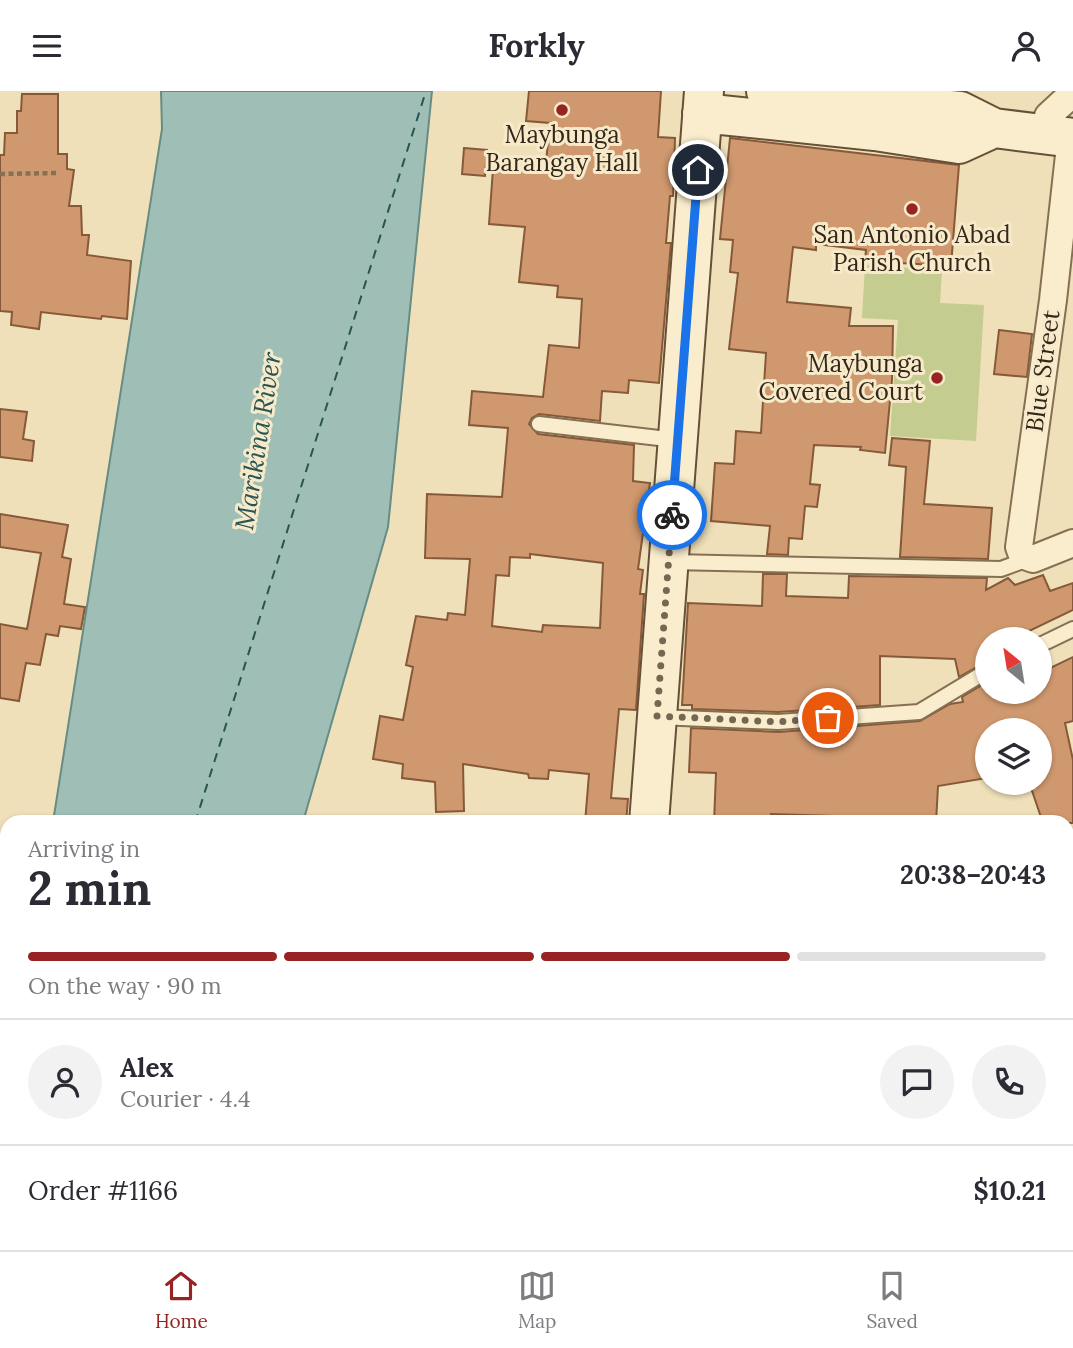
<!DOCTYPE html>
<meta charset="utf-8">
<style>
:root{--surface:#fff;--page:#f2f2f3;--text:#2b2b33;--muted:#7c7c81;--line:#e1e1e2;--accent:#972423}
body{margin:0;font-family:Lora,serif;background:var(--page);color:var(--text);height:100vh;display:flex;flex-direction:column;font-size:26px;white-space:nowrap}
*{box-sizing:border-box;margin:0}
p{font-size:23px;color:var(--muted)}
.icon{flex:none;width:38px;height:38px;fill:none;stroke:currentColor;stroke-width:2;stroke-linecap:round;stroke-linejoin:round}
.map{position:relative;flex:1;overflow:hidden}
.panel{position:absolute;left:0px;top:724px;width:1074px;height:436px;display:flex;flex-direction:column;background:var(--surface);border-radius:21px 21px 0 0;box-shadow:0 2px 5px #0004}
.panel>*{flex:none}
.needle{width:46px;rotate:330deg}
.controls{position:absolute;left:975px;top:536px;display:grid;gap:14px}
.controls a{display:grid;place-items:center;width:77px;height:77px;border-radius:50%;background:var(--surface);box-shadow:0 2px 5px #0004;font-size:35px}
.pin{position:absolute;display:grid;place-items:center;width:60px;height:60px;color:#fff;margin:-30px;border:4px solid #fff;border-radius:50%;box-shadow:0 2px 7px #0007}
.courier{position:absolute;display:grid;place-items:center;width:70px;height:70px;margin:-35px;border:5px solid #1a73e8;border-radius:50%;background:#fff;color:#222;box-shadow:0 2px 9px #0007}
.head em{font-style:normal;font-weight:700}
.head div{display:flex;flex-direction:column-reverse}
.head{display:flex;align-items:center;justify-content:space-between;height:119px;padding:0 28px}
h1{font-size:46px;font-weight:700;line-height:52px}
.bar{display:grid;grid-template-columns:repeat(4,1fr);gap:10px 7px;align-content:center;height:84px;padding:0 28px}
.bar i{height:9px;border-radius:5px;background:var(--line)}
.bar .on{background:var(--accent)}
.bar p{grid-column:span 4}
.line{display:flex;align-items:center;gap:18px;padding:0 28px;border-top:2px solid var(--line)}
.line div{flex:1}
.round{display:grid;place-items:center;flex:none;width:74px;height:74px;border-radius:37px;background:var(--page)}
header{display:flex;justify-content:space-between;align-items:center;height:91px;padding:0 28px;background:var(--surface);font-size:32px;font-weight:700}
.dock{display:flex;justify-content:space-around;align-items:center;height:98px;border-top:2px solid var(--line);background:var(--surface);font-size:19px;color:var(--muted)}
.dock a{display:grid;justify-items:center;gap:4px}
.dock .on{color:var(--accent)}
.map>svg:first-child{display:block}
.park{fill:#c4cc8f}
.water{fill:#9fbfb6;stroke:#678c84;stroke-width:2}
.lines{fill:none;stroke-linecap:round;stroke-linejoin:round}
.ferry{stroke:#285553;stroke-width:2;stroke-dasharray:9 7;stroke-linecap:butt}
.building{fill:#cf986e;stroke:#865939;stroke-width:2;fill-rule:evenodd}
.lane-casing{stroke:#867054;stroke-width:18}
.street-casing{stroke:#867054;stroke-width:30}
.secondary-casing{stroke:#675038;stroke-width:42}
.path{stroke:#867054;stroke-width:4.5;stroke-dasharray:5 3.5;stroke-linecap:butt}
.lane{stroke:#faedcd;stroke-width:14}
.street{stroke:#faedcd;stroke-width:26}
.secondary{stroke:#faedcd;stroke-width:38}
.done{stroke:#756852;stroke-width:7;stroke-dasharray:0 12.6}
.route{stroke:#1a73e8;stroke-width:9}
.poi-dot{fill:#972423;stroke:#f6eaca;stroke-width:2.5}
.labels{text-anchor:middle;stroke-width:6;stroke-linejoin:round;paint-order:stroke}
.poi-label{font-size:24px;fill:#34271a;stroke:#f6eaca}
.street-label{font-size:24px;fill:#34271a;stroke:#f6eaca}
.water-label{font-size:26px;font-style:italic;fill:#285553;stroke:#f6eaca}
</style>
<header><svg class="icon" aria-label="menu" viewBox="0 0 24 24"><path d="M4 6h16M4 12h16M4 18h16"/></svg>Forkly<svg class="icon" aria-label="person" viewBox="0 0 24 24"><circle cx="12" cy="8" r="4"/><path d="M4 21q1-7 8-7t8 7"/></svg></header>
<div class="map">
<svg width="1073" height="1159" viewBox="0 0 1073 1159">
<rect width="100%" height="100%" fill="#efe0ba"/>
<!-- park -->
<path class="park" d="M865 174 942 179 940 212 984 214 976 350 890 345 898 229 862 227Z"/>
<!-- water -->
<path class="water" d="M161 0H432L388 436 303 731H53L162 38Z
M7 867V1153H173L171 1159H0V887Z"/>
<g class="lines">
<!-- ferry -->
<path class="ferry" d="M195 732 426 0
M61 1159 63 1153"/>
</g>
<!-- building -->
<path class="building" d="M529 0H661L658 46 675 47 673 105H670L666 152H671L659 292 629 289 628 302 602 300 600 330 539 323 532 327 529 333 538 343 634 354 633 390 650 392 638 478 643 479 640 503H644L636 619 619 618 611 707 628 708 626 732H585L589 683 549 679 548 688 529 687 528 683 463 673 464 720 436 721 435 691 402 687 403 673 373 668 380 625 403 629 413 576 406 574 416 525 447 529 448 522 465 524 470 468 425 467 427 403 502 406 508 337 469 334 472 300 543 306 549 254 579 257 582 208 557 206 558 195 519 191 525 136 489 133 493 78 545 81 550 32 526 30ZM530 463 603 472 600 537 543 534 542 541 492 535 496 484 509 485 510 466 530 467Z
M22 3H58V63H67V78L74 79 69 115H81L82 144H89L87 164 131 170 127 228 102 225 101 228 41 221 39 238 11 234 12 221 0 220V64H4L5 42H17V20H21Z
M730 47 959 74 951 175 865 170 866 159 816 153V159L793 156 787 211 851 217 849 235H893L892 289 885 362 860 359 861 356 814 354 810 393 820 394 817 416 805 415 802 448 789 447 788 464 767 463 770 435 711 430 715 372 734 373 736 340 761 342 766 262 729 258 738 182 730 181 733 149 720 148Z
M464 57 487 59 485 85 462 83Z
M999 239 1032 243 1027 286 994 283Z
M0 318 27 321 23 348 34 350 32 370 0 366Z
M892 347 930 350 924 413 992 417 988 468 900 466 906 376 889 374Z
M0 423 68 434 62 466 71 468 64 513 85 516 81 538 60 535 58 545 46 543 40 574 26 572 19 610 0 607V533L27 538 41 462 0 456Z
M763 483H787L786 505 848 507 849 485 987 487 986 499 1008 487 1015 494 1043 484 1050 500 1073 492V519L1023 543 1020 538 1000 548H987V570L959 586 955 568 880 565V614L778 621 692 618V614H682L688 512 762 515Z
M1073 566V630L1065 632 1073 669V732H1043L1029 691H1040V639H987V687L938 695 936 732H864L865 726 771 723V732H714L716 682 689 681 691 637 779 641 920 630 950 613 963 611 962 606 987 591V600H1040V582Z"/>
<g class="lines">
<defs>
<path id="lane" d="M539 333 676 349
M671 471 1001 478 1028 468
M1040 554 1073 538
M658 626 778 631 919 621 987 580"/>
<path id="street" d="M1043 43 1048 25 1073 2
M1071 46 1053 209 1019 456 1022 464 1033 468 1073 452"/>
<path id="secondary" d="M766 0 960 20 994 37 1073 47
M702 22 875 40 959 53 994 37
M649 732 704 0
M613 1159V1153"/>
</defs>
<!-- lane casing -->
<use href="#lane" class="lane-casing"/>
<!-- street casing -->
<use href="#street" class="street-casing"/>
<!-- secondary casing -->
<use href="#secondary" class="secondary-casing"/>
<!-- path -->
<path class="path" d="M0 83 58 82
M1068 1001 1073 999"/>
<!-- lane -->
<use href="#lane" class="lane"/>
<!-- street -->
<use href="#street" class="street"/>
<!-- secondary -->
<use href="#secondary" class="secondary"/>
</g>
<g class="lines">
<!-- done -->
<path class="done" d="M672 424 657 625 778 631 828 627"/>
<!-- route -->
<path class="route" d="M672 424 698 79"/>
</g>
<!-- markers -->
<g class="poi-dot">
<circle cx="562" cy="19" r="7"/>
<circle cx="912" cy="118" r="7"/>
<circle cx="937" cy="287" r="7"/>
</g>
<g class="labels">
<!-- poi labels -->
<g class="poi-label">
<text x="562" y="52">Maybunga<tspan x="562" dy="28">Barangay Hall</tspan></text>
<text x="912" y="152">San Antonio Abad<tspan x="912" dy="28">Parish Church</tspan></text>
<text x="923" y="281" text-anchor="end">Maybunga<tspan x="923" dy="28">Covered Court</tspan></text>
</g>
<!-- street labels -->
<g class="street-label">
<text transform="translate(1043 280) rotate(-82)" y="8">Blue Street</text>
</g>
<!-- water labels -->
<g class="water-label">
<text transform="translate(258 350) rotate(-81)" y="9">Marikina River</text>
</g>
</g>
</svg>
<div class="controls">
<a><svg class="needle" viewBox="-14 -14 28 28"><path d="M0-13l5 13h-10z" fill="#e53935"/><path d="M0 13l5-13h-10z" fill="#7c7c81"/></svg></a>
<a><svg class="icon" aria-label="layers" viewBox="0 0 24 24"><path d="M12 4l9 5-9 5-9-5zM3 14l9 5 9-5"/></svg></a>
</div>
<div class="pin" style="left:828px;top:627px;background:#ea580c"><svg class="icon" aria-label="bag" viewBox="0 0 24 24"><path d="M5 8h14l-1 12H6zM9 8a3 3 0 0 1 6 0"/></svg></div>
<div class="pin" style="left:698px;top:79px;background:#1f2937"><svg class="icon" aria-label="home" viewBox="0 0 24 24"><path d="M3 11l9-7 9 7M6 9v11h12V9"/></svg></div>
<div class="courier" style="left:672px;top:424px"><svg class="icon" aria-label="bike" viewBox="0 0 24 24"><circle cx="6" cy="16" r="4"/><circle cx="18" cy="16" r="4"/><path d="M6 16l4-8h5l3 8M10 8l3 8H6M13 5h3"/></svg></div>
<section class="panel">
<div class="head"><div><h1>2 min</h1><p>Arriving in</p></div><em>20:38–20:43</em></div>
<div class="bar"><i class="on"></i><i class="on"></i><i class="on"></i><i></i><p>On the way · 90 m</p></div>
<div class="line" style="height:126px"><a class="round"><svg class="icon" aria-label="person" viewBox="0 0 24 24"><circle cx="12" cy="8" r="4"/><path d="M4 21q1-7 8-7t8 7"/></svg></a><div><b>Alex</b><p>Courier · 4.4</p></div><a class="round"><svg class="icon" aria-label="chat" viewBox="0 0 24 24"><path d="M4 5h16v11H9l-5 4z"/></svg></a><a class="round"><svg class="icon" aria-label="phone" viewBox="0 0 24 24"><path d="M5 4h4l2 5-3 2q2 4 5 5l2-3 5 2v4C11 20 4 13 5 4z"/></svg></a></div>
<div class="line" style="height:91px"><div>Order #1166</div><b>$10.21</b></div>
</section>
</div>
<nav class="dock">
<a class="on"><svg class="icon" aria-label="home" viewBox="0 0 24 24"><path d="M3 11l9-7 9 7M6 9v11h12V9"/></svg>Home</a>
<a><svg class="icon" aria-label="map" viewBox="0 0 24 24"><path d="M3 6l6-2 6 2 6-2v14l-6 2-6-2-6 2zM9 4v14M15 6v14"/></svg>Map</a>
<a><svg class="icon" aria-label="saved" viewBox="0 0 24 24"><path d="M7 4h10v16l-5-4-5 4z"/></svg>Saved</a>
</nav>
